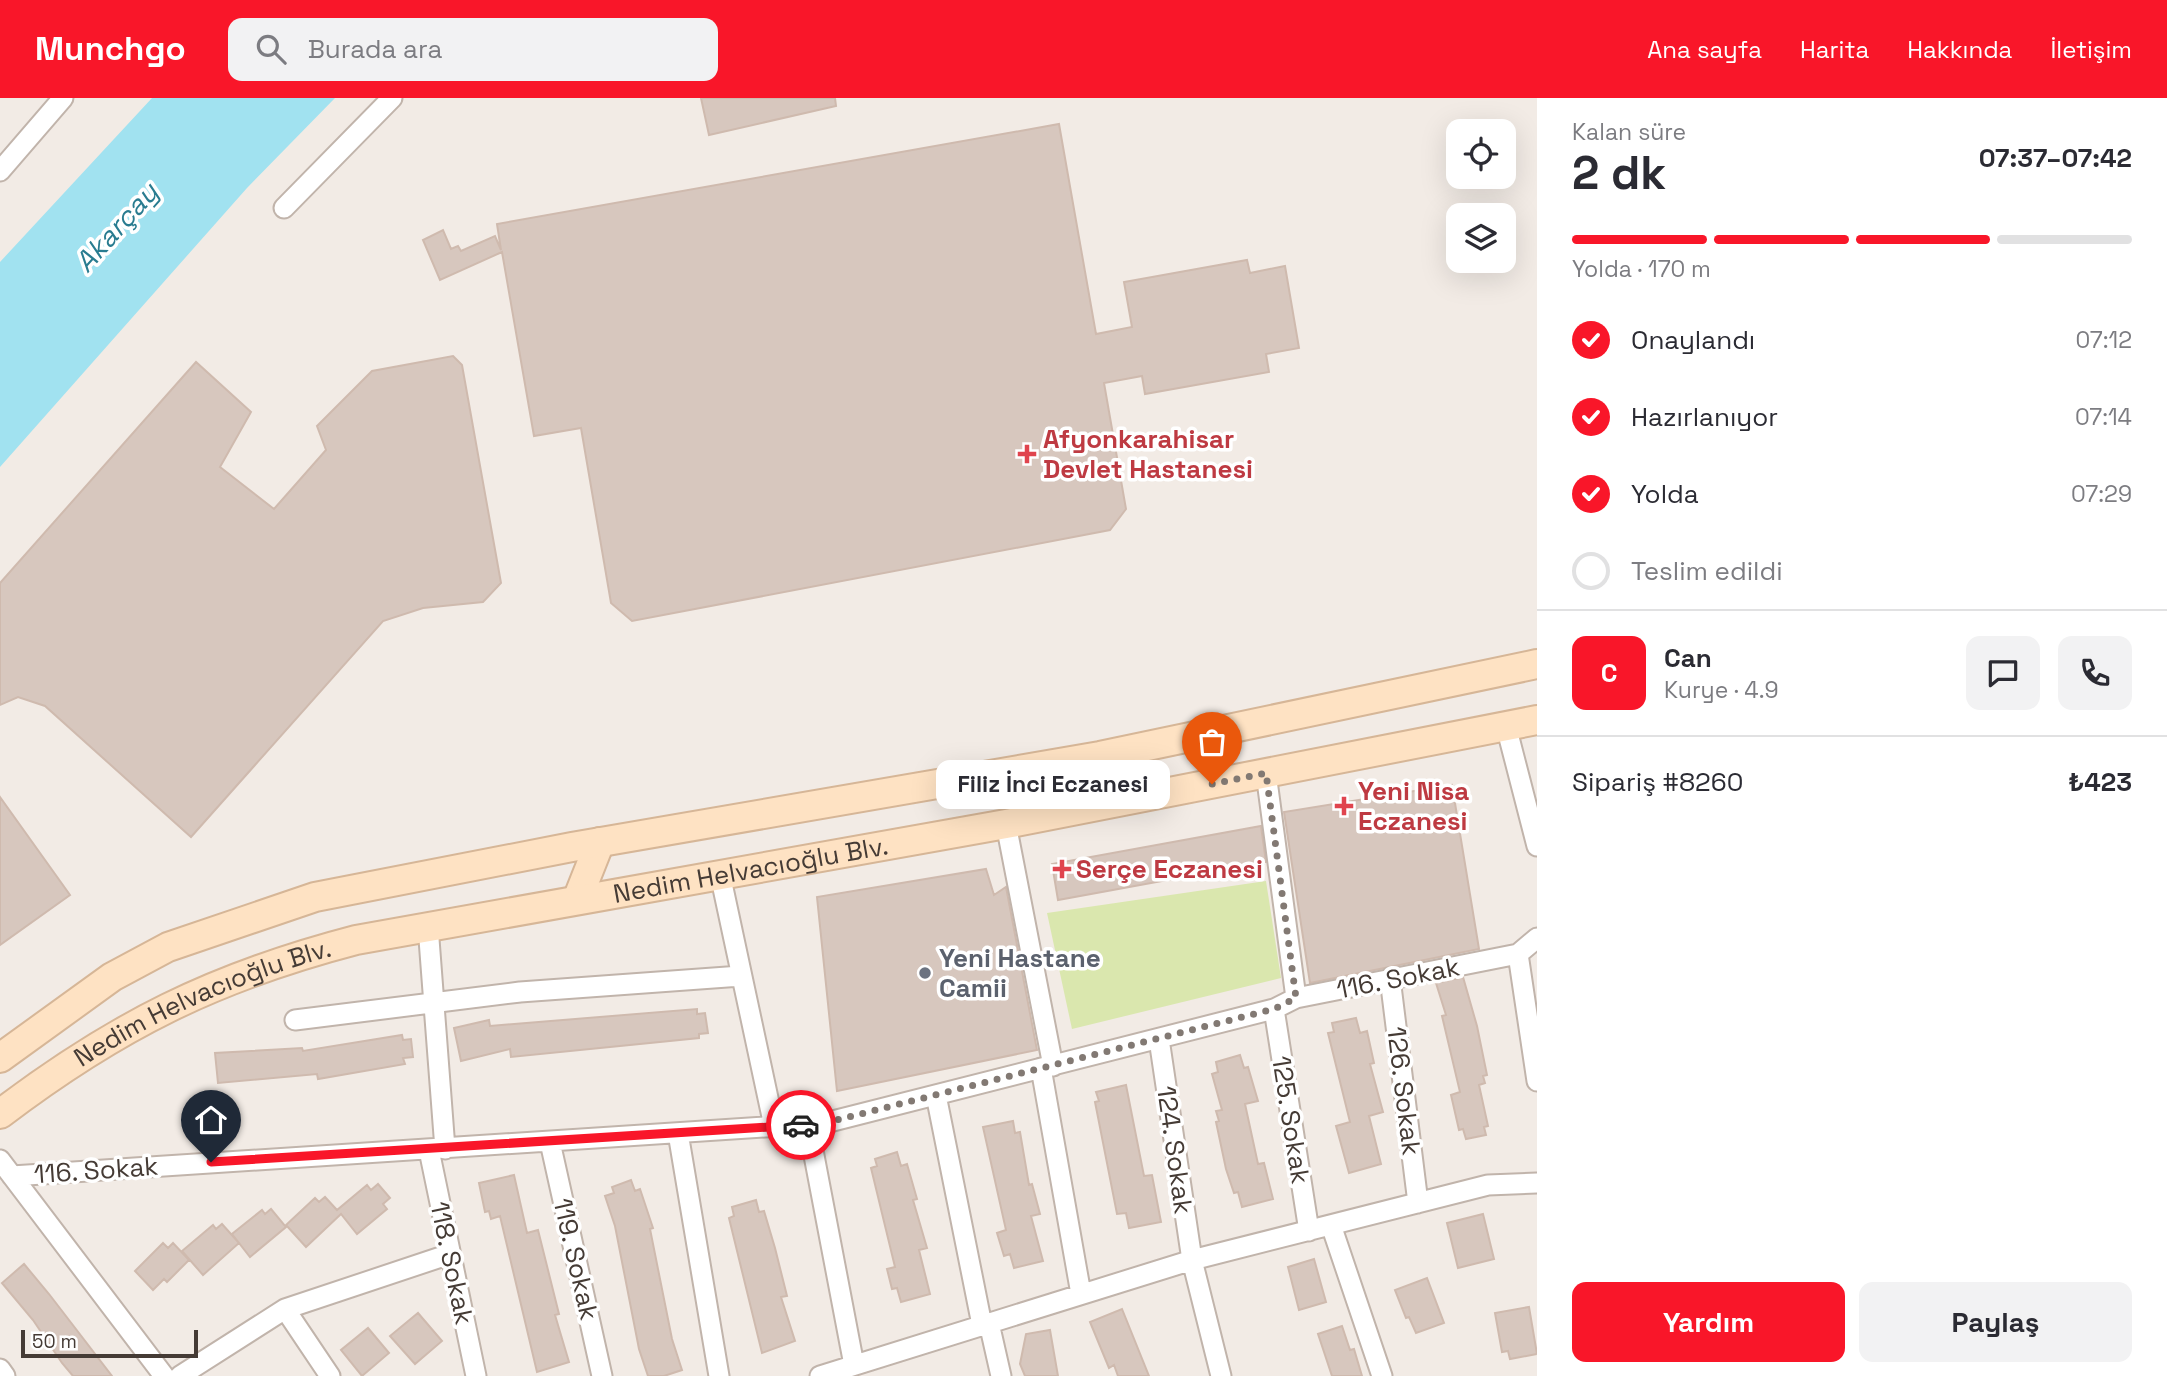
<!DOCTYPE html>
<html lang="tr">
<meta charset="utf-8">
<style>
:root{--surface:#fff;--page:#f2f2f3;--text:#2b2b33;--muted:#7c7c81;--line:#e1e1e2;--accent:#f91629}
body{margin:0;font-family:"Space Grotesk",sans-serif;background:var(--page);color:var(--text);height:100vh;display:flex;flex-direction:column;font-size:26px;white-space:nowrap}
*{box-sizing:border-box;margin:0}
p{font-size:23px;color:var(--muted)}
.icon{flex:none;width:38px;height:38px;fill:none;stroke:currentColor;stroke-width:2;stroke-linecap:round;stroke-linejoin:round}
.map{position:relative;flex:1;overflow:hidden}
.panel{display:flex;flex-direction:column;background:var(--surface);width:630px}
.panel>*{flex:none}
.controls{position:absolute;left:1446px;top:21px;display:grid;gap:14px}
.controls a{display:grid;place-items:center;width:70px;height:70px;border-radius:14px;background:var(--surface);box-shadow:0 7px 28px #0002;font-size:35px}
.scale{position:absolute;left:21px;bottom:18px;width:177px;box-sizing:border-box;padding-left:7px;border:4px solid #453b35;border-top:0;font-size:19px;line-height:24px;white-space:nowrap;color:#453b35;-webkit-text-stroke:5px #fff;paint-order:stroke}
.pin{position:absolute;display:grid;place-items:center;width:60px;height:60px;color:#fff;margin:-72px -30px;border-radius:50% 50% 50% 0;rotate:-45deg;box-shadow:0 0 7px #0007}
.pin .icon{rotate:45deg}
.courier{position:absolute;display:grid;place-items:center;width:70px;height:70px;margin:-35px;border:5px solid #f91629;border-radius:50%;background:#fff;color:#222;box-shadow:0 2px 9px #0007}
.bubble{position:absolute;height:49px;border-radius:14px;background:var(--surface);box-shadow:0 7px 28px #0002;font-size:23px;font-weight:700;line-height:49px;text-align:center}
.head em{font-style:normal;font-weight:700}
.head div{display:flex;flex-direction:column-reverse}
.head{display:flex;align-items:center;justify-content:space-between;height:119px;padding:0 35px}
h1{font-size:46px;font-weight:700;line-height:52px}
.bar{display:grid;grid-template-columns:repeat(4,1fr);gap:10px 7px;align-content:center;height:84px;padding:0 35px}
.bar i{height:9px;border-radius:5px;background:var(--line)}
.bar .current{background:var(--accent)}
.bar p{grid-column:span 4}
.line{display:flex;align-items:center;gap:18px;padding:0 35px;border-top:2px solid var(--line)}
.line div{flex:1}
.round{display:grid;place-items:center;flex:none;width:74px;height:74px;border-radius:14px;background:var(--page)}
ol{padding:0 35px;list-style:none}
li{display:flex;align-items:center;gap:21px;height:77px}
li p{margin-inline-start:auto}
li .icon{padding:7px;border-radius:50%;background:var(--accent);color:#fff;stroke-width:4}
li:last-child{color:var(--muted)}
li i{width:38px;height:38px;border:4px solid var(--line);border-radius:50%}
.cta{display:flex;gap:14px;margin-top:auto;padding:14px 35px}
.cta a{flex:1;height:80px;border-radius:14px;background:var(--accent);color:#fff;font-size:28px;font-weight:700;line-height:80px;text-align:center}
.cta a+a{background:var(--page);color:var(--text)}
header{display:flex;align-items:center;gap:42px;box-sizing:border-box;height:98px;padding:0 35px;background:var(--accent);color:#fff}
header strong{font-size:33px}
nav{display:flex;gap:38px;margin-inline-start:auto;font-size:24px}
.search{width:490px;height:63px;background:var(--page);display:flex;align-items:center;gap:18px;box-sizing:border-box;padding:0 24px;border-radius:14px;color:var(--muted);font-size:26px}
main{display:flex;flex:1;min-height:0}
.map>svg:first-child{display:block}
.green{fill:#dae7ae}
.water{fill:#a1e2f0}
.building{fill:#d7c7be;stroke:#cfbaae;stroke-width:2}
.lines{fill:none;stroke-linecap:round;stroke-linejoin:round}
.street-casing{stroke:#c1b4ab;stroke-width:23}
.secondary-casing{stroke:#d6b697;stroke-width:32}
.street{stroke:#fff;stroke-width:19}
.secondary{stroke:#fee2c3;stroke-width:28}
.done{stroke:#827973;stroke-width:7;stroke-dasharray:0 12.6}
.route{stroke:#f91629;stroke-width:9}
.health-dot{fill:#e0444e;stroke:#fff;stroke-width:2.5}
.worship-dot{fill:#6b7280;stroke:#fff;stroke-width:2.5}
.labels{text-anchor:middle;stroke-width:7;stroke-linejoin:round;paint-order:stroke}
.health-label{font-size:26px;font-weight:bold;fill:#be3a42;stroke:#fff;text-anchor:start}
.street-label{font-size:26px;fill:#453b35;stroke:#fff}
.worship-label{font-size:26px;font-weight:bold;fill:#5b616d;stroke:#fff;text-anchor:start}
.water-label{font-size:28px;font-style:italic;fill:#297c90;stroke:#fff}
</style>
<header>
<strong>Munchgo</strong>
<div class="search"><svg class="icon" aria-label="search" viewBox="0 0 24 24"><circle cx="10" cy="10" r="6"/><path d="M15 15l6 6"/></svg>Burada ara</div>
<nav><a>Ana sayfa</a><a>Harita</a><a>Hakkında</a><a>İletişim</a></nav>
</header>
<main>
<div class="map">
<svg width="1537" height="1278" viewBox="0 0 1537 1278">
<rect width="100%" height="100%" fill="#f2ebe5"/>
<!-- green -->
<path class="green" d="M1266 783 1281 880 1072 931 1047 815Z"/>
<!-- water -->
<path class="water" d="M152 0H335L247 90 0 369V164Z"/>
<!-- building -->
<path class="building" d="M701 0H835L836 8 709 37Z
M1059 26 1096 236 1132 229 1124 184 1247 162 1250 175 1285 168 1299 250 1266 256 1269 274 1145 296 1142 278 1104 285 1126 411 1110 432 632 523 611 505 581 330 534 338 502 154 440 182 423 142 443 132 451 151 458 148 461 153 495 138 501 152 497 126Z
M453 258 462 267 501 485 483 504 423 510 383 523 191 739 45 608 18 599 0 607V485L196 264 251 314 220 369 274 411 326 352 317 328 372 273Z
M1452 687 1479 851 1310 885 1284 714Z
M0 699 70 797 0 847Z
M1261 728 1266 764 1058 802 1052 766Z
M986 771 994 797 1006 789 1037 952 837 993 817 799Z
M1463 879 1477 928 1487 977 1483 978 1485 985 1479 987 1488 1028 1484 1029 1486 1037 1466 1041 1463 1031 1459 1032 1451 997 1460 994 1442 918 1446 917 1436 885Z
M697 911V916L705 915 708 935 699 936V940L511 959 510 951 461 963 454 930 489 922 490 928Z
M1356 920 1360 935 1367 933 1374 965 1370 966 1383 1014 1369 1018 1381 1066 1349 1075 1336 1028 1350 1024 1328 935 1334 934 1332 925Z
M402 937 403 942 411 941 413 959 403 960 405 966 318 981 317 976 218 985 215 955 302 950 303 953Z
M1240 957 1244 970 1248 969 1258 1003 1245 1006 1258 1066 1264 1065 1273 1101 1242 1109 1238 1094 1234 1095 1226 1071 1216 1024 1219 1023 1216 1013 1222 1012 1212 976 1218 974 1216 964Z
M1126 987 1144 1078 1152 1077 1161 1124 1129 1130 1126 1115 1117 1116 1095 1004 1099 1003 1096 994Z
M1013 1023 1015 1035 1020 1034 1029 1087 1032 1086 1040 1116 1031 1118 1043 1163 1014 1170 1010 1156 1004 1158 997 1135 1006 1132 983 1029Z
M897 1054 901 1068 907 1066 917 1101 913 1102 927 1150 919 1152 930 1196 901 1204 897 1190 892 1191 887 1171 895 1169 871 1070 877 1068 875 1061Z
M514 1077 527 1135 538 1132 559 1216 555 1217 569 1264 537 1274 500 1118 491 1121 489 1113 485 1114 479 1085Z
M631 1082 635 1093 640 1091 653 1130 650 1131 672 1241 682 1272 664 1278H648L639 1251 615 1128 605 1098 614 1095 612 1089Z
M378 1086 390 1100 383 1106 387 1111 357 1136 341 1116 306 1149 286 1127 315 1100 319 1104 325 1099 337 1112 367 1087 371 1092Z
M756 1102 759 1114 764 1113 775 1150 787 1198 781 1199 795 1243 762 1255 729 1120 734 1118 732 1109Z
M271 1111 286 1129 250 1159 232 1136 262 1112 265 1116Z
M1483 1116 1494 1161 1458 1170 1447 1125Z
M222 1126 239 1145 203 1177 182 1153 213 1127 216 1131Z
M163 1145 168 1150 173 1145 189 1162 167 1184 164 1181 153 1192 135 1173Z
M1314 1161 1326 1204 1299 1212 1288 1169Z
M24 1166 49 1196 112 1278H73L62 1265 33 1222 2 1185Z
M1427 1180 1444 1225 1416 1235 1409 1219 1406 1220 1395 1192Z
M1529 1209 1537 1256 1510 1261 1508 1253 1502 1254 1495 1215Z
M1122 1211 1149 1278H1118L1114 1267 1109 1270 1090 1224Z
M418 1215 442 1243 415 1266 390 1238Z
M1342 1228 1350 1252 1354 1251 1362 1278H1332L1318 1236Z
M368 1230 389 1255 362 1278 341 1252Z
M1050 1232 1058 1278H1025L1020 1266 1026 1236Z"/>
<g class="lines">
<defs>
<path id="street" d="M0 73 63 0
M284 110 392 0
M1506 628 1537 748
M1266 675 1296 900
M1006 726 1053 968
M720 776 774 1028
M428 828 445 1051
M1518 856 1537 983
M1390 880 1418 1105
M1274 911 1309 1133
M295 922 520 894 741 878
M1159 941 1192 1162 1221 1278
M1041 970 1081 1196
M936 997 982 1227
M808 1026 854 1267
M678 1035 719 1278
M550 1044 602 1278
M429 1052 476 1278
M0 1062 164 1278
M12 1078 825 1025 1274 911 1296 900 1518 856 1537 840
M1331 1127 1382 1278
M285 1211 330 1278
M989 1225 1001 1278
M0 1271 5 1278
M180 1278 285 1211 450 1156
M820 1278 1192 1162 1488 1087 1537 1085"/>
<g id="secondary">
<path d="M577 802 600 744"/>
<path d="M0 960 112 879 168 849 315 799 572 749 1100 658 1537 566"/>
<path id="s1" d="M0 1016C116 928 214 879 356 842L1006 726 1537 622"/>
</g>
</defs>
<!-- street casing -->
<use href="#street" class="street-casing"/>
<!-- secondary casing -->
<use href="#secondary" class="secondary-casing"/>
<!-- street -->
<use href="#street" class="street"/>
<!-- secondary -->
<use href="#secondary" class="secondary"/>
</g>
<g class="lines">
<!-- done -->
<path class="done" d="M801 1027 825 1025 1274 911 1296 900 1266 675 1212 686"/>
<!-- route -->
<path class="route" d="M211 1064 801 1027"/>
</g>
<!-- markers -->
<g class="health-dot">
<path d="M1023.5 345.5h7v7h7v7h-7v7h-7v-7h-7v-7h7z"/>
<path d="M1340.5 697.5h7v7h7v7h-7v7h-7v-7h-7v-7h7z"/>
<path d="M1058.5 760.5h7v7h7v7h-7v7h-7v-7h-7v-7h7z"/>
</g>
<circle class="worship-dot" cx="925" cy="875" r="7"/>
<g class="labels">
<!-- health labels -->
<g class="health-label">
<text x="1043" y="350">Afyonkarahisar<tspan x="1043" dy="30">Devlet Hastanesi</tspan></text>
<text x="1358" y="702">Yeni Nisa<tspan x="1358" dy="30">Eczanesi</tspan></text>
<text x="1076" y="780">Serçe Eczanesi</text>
</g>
<!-- street labels -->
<g class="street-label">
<text dy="9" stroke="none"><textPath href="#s1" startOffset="800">Nedim Helvacıoğlu Blv.</textPath></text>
<text transform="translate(1398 880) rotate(-11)" y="9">116. Sokak</text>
<text dy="9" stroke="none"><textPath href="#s1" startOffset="233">Nedim Helvacıoğlu Blv.</textPath></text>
<text transform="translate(1404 993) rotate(83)" y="9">126. Sokak</text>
<text transform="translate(1291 1022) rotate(81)" y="9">125. Sokak</text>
<text transform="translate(1175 1052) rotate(82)" y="9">124. Sokak</text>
<text transform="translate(96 1072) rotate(-4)" y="9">116. Sokak</text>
<text transform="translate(576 1161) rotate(77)" y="9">119. Sokak</text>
<text transform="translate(452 1165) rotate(78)" y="9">118. Sokak</text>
</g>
<!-- worship labels -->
<g class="worship-label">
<text x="939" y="869">Yeni Hastane<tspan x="939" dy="30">Camii</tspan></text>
</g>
<!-- water labels -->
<g class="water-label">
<text transform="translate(116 129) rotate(-48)" y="10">Akarçay</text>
</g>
</g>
</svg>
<div class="controls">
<a><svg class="icon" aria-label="locate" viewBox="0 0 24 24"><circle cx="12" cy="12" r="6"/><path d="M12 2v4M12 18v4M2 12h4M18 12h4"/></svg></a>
<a><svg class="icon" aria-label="layers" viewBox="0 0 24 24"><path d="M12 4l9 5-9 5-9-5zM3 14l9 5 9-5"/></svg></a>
</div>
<div class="scale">50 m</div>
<div class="pin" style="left:1212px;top:686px;background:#ea580c"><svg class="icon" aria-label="bag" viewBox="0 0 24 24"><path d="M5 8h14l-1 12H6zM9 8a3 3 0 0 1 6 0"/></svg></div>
<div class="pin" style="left:211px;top:1064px;background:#1f2937"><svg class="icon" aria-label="home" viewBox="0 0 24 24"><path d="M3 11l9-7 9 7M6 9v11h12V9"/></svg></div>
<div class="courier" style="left:801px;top:1027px"><svg class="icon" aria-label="car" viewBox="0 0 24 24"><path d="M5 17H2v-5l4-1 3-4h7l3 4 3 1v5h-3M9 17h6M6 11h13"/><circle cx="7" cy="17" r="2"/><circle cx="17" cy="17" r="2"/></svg></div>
<div class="bubble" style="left:936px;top:662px;width:234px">Filiz İnci Eczanesi</div>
</div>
<section class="panel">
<div class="head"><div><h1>2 dk</h1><p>Kalan süre</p></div><em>07:37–07:42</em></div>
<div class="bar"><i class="current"></i><i class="current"></i><i class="current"></i><i></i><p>Yolda · 170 m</p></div>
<ol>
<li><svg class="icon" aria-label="check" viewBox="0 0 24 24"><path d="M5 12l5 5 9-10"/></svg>Onaylandı<p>07:12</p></li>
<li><svg class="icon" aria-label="check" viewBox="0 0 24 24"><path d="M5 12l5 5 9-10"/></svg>Hazırlanıyor<p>07:14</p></li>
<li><svg class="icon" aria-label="check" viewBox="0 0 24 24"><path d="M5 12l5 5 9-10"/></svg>Yolda<p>07:29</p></li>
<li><i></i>Teslim edildi</li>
</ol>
<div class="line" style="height:126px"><b class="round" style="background:var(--accent);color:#fff">C</b><div><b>Can</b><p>Kurye · 4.9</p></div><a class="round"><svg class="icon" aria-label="chat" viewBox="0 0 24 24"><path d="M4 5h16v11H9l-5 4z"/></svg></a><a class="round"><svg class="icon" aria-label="phone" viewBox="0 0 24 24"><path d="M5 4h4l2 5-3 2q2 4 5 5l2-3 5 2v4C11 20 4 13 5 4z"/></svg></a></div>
<div class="line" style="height:91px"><div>Sipariş #8260</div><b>₺423</b></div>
<div class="cta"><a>Yardım</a><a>Paylaş</a></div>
</section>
</main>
